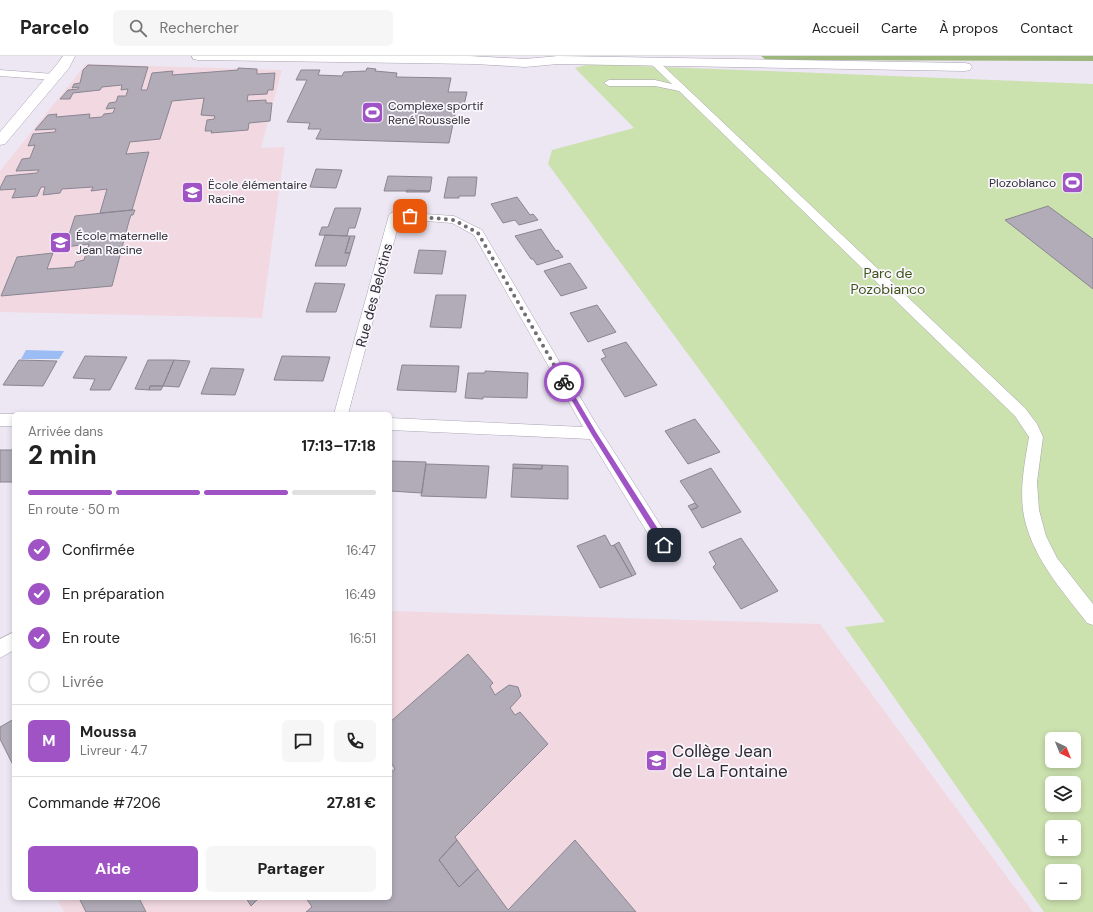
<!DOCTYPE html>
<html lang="fr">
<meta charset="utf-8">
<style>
:root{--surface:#fff;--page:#f6f6f6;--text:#222;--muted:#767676;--line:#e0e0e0;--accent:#9f53c5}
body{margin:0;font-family:"DM Sans",sans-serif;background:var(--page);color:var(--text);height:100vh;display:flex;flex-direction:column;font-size:15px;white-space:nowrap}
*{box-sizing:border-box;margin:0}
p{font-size:13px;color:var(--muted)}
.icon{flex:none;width:22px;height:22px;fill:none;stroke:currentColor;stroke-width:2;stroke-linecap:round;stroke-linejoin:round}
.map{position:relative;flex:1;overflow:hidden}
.drawer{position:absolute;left:12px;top:356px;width:380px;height:488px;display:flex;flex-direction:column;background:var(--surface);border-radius:6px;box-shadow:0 2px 6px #0003}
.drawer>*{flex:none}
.needle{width:26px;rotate:137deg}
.buttons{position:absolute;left:1045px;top:676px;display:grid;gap:8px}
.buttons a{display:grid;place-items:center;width:36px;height:36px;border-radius:6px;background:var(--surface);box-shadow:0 2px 6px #0003;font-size:20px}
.pin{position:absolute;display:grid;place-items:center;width:34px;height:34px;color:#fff;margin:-17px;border-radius:8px;box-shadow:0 2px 6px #0006}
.courier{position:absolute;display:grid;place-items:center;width:40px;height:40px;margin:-20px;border:3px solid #9f53c5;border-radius:50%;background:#fff;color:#222;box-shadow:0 1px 5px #0007}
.summary em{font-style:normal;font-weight:700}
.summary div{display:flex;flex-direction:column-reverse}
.summary{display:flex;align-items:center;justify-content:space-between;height:68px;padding:0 16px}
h1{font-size:26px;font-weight:700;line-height:30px}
.bar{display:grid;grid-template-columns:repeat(4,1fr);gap:6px 4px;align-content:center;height:48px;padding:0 16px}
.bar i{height:5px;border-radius:3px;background:var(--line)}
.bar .selected{background:var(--accent)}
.bar p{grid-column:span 4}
.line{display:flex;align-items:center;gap:10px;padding:0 16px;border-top:1px solid var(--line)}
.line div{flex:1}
.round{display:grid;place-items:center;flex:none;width:42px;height:42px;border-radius:6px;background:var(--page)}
ol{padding:0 16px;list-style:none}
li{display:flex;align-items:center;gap:12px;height:44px}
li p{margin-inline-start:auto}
li .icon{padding:4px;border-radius:50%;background:var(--accent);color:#fff;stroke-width:4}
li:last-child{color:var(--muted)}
li i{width:22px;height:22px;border:2px solid var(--line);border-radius:50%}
.button{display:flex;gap:8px;margin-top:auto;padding:8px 16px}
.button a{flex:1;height:46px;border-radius:6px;background:var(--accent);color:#fff;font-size:16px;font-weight:700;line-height:46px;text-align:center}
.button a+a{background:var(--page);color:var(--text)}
header{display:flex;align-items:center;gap:24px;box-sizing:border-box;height:56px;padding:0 20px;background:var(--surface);border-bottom:1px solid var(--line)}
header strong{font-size:19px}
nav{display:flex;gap:22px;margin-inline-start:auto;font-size:14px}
.search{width:280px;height:36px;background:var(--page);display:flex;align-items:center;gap:10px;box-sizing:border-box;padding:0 14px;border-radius:6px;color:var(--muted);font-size:15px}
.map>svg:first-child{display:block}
.education{fill:#f2d9e1}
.green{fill:#cbe1ae;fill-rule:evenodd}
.forest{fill:#9db67b}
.water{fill:#9cbdf3}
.building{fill:#b1acb8;stroke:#8a8591}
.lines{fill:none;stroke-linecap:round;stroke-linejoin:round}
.service-casing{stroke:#a9a4b1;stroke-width:1}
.minor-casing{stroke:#a9a4b1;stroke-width:1}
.service{fill:#fff;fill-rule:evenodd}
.minor{fill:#fff;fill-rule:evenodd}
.route{fill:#9f53c5}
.done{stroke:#716d75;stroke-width:4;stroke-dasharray:0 7.2}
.labels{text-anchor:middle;stroke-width:3.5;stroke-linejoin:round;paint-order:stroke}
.far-poi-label{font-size:12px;fill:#2e2c31;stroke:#f9f6fe;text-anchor:start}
.park-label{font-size:14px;fill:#3e5414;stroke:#f9f6fe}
.street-label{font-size:14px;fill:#2e2c31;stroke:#f9f6fe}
.near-poi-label{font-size:17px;fill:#2e2c31;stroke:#f9f6fe;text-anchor:start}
</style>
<header>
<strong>Parcelo</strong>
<div class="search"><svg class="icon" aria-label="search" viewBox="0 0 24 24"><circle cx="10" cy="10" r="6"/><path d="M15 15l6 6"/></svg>Rechercher</div>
<nav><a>Accueil</a><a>Carte</a><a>À propos</a><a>Contact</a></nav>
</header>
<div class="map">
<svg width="1093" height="856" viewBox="0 0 1093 856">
<rect width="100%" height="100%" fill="#ede7f4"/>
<!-- education -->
<path class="education" d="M86 8 282 14 261 92 285 91 262 262 0 256V115Z
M390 555 820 568 1033 856H64L57 842H390Z"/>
<!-- green -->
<path class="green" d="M589 8 1093 28V856H1044L845 571 885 566 548 108 552 94 634 72 575 12ZM1052 683H1074V705H1052ZM1052 727H1074V749H1052ZM1052 771H1074V793H1052ZM1052 815H1074V837H1052Z"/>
<!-- forest -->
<path class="forest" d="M761 0H1093V5L766 4Z"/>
<!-- water -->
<path class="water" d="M26 294 64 295 59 303H21Z"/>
<!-- building -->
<path class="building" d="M88 9 148 11 141 34H147L152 17 173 15 172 19 238 14V12L257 13V18L275 17 273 34H268L267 38 248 39 247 45 266 44V47H272L270 65 249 67 248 74 211 77 212 75H205L207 64 214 63 215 60 201 59 204 42 172 45 160 83 130 86 126 98 149 96 132 154 100 157 107 133 91 135 93 131 62 133 60 137 43 139 45 131H41L37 140 12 142 16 133 0 134V132L6 120 37 117 39 114 16 115 22 103 30 102 35 89 28 90 33 78 55 76 56 73 35 74 48 59 57 58 56 61 90 58 89 62 102 61 104 58 113 57 115 52 106 53 109 47 116 46 118 40H126L128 33 121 34 122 29 102 31 100 34 73 37 70 43H60L68 34 78 33 79 31 72 32 74 28 80 27 83 14Z
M367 12 376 13 375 15 397 17 396 21 451 22 448 36H467L464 49H457L449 87 316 83 321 73H308L310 67 287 66 307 24H296L301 14H320L318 19 342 20 344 16 366 15Z
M316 113 342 114 336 132 310 131Z
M388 120 432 121 430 135H384Z
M448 121H477L475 140H459V142H444Z
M407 134 430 135 429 136H406Z
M517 141 530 159 533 158 538 164 519 169 515 164 503 167 491 148Z
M1048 150 1093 183V233L1005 164Z
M335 152H361L355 172H349L347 180 319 179 322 171H328Z
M132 154H135L133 159H131L129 165 112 230 1 240 17 201 53 197 47 213 74 211 76 206 84 204 89 188 65 191 75 160Z
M541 173 556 195 558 194 563 201 537 209 533 203H531L515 180Z
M325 179 350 180 345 197H350L346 210H315Z
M350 180H355L350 197H345Z
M419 194 446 195 442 218 414 217Z
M570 207 587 232 561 240 544 215Z
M315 227 345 228 336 256H306Z
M436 239H466L461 272 430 271Z
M597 249 616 276 588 286 570 257Z
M626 286 657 329 625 341 601 303 606 301 602 294Z
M85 300 127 301 110 334H90L95 323 73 322Z
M282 300 330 301 323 325 274 324Z
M19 304 57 305 43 330 3 329Z
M148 304H174L163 330H150L149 334 135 333Z
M174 304 190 305 179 331 163 330Z
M402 309 459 310 456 336 397 334Z
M211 312 244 313 235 339 201 338Z
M485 315 528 317 527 342 483 341V343L465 342 468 317H485Z
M150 330H163L161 334H149Z
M695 363 720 396 688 408 665 375Z
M0 394H14V426H0Z
M390 405 426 406 422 437 390 435Z
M426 408 489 410 486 442 421 440Z
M513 408 542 409V413L513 412Z
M542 409 568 410V443L511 441 513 412 542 413Z
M711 412 741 456 702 472 691 454 698 451 680 425Z
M695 447 698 451 691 454 688 450Z
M605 479 611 490 614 489 632 520 600 532 577 490Z
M741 482 778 535 741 553 713 511 716 508 709 496Z
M619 486 636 518 632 520 614 489Z
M468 598 493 627 490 630 495 639 509 629 518 631 521 640 510 652 515 659 520 656 548 688 455 781 457 784 439 804 459 831 478 813 508 854 575 784 636 856H306L312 851 306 842H390V717L395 713 390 705V666Z
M14 663V711L0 683V671Z
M457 784 478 813 459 831 439 804Z
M79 842H139L146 856H86Z
M246 842H259L251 850Z"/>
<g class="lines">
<defs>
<path id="service" d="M654 3 657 4 1025 352 1037 368 1043 381 1037 426 1039 454 1046 480 1057 502 1093 548V569L1087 567C1061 533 1029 498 1023 454 1020 430 1025 405 1029 381L1015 360 679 35 655 30H609L604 27 609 24H655L672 28 651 8 650 6 651 4Z
M0 14 54 18 59 21 54 24 0 20Z
M395 156 454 160 482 174 593 363 670 484 672 489 670 494 664 496 658 494 590 383 390 374V362L583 371 474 179 452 167 400 163 348 358H334L389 159 391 157Z
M0 358H14V370H0Z
M14 576V594L0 602V583Z"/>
<path id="minor" d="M63 0H75L69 12 5 88 0 89V76L58 7Z
M192 0H469L525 3 558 0 965 7 970 8 972 11 970 14 965 15 558 8 525 11 475 8 198 4 193 3Z"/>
</defs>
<!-- service casing -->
<use href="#service" class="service-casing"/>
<!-- minor casing -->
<use href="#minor" class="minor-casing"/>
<!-- service -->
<use href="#service" class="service"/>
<!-- minor -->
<use href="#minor" class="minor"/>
</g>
<!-- route -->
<path class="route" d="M564 324 566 325 596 376 667 487V491H662L592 379 561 326Z"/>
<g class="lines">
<!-- done -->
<path class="done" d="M410 160 454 164 478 177 564 326"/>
</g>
<!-- icons -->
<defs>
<symbol id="stadium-square" viewBox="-11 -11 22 22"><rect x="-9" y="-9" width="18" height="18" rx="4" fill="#9f53c5" stroke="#f9f6fe"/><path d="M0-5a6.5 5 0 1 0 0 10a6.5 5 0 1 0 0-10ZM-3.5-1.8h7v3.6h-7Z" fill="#fff"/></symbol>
<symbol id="school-square" viewBox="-11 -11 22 22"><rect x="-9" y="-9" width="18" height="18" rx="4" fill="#9f53c5" stroke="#f9f6fe"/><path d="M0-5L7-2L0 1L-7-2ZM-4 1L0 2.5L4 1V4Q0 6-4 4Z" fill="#fff"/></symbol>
</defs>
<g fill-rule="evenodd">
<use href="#stadium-square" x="360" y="44" width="25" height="25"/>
<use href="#stadium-square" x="1060" y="114" width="25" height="25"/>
<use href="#school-square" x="180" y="124" width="25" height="25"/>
<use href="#school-square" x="48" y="174" width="25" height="25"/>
<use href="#school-square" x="644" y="692" width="25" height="25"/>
</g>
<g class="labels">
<!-- far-poi labels -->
<g class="far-poi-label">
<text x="388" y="54">Complexe sportif<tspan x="388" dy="14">René Rousselle</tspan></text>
<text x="1056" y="131" text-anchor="end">Plozoblanco</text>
<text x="208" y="133">Ëcole élémentaire<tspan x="208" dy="14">Racine</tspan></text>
<text x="76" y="184">École maternelle<tspan x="76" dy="14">Jean Racine</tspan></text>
</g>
<!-- park labels -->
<g class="park-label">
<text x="888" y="222">Parc de<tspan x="888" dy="16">Pozobianco</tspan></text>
</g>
<!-- street labels -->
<g class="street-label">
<text transform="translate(374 239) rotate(-75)" y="5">Rue des Belotins</text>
</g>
<!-- near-poi labels -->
<g class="near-poi-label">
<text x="672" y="701">Collège Jean<tspan x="672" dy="20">de La Fontaine</tspan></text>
</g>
</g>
</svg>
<div class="buttons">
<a><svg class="needle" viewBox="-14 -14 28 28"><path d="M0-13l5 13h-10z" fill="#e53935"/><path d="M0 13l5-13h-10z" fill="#767676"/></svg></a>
<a><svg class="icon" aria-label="layers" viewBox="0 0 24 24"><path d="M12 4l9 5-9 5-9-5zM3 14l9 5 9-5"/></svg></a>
<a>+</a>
<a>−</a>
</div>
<div class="pin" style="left:410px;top:160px;background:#ea580c"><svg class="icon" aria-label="bag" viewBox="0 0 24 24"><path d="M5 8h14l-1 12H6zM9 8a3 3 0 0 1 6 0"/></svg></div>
<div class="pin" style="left:664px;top:489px;background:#1f2937"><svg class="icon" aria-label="home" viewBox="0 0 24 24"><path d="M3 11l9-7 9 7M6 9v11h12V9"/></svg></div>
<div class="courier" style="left:564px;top:326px"><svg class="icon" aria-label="bike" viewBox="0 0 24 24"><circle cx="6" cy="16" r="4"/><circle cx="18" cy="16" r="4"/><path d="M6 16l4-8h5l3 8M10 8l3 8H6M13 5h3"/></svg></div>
<section class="drawer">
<div class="summary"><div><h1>2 min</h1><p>Arrivée dans</p></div><em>17:13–17:18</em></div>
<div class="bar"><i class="selected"></i><i class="selected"></i><i class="selected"></i><i></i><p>En route · 50 m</p></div>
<ol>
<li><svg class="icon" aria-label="check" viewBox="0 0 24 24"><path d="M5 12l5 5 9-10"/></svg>Confirmée<p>16:47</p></li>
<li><svg class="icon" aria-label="check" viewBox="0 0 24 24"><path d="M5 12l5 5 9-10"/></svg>En préparation<p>16:49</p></li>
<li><svg class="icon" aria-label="check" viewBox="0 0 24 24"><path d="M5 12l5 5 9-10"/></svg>En route<p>16:51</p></li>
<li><i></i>Livrée</li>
</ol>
<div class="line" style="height:72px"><b class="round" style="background:var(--accent);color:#fff">M</b><div><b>Moussa</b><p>Livreur · 4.7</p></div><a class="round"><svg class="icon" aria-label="chat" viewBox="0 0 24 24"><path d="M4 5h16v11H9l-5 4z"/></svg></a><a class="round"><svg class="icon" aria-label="phone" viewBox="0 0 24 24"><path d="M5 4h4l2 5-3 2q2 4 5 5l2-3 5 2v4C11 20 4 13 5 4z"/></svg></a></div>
<div class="line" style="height:52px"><div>Commande #7206</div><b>27.81 €</b></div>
<div class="button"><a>Aide</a><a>Partager</a></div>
</section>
</div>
